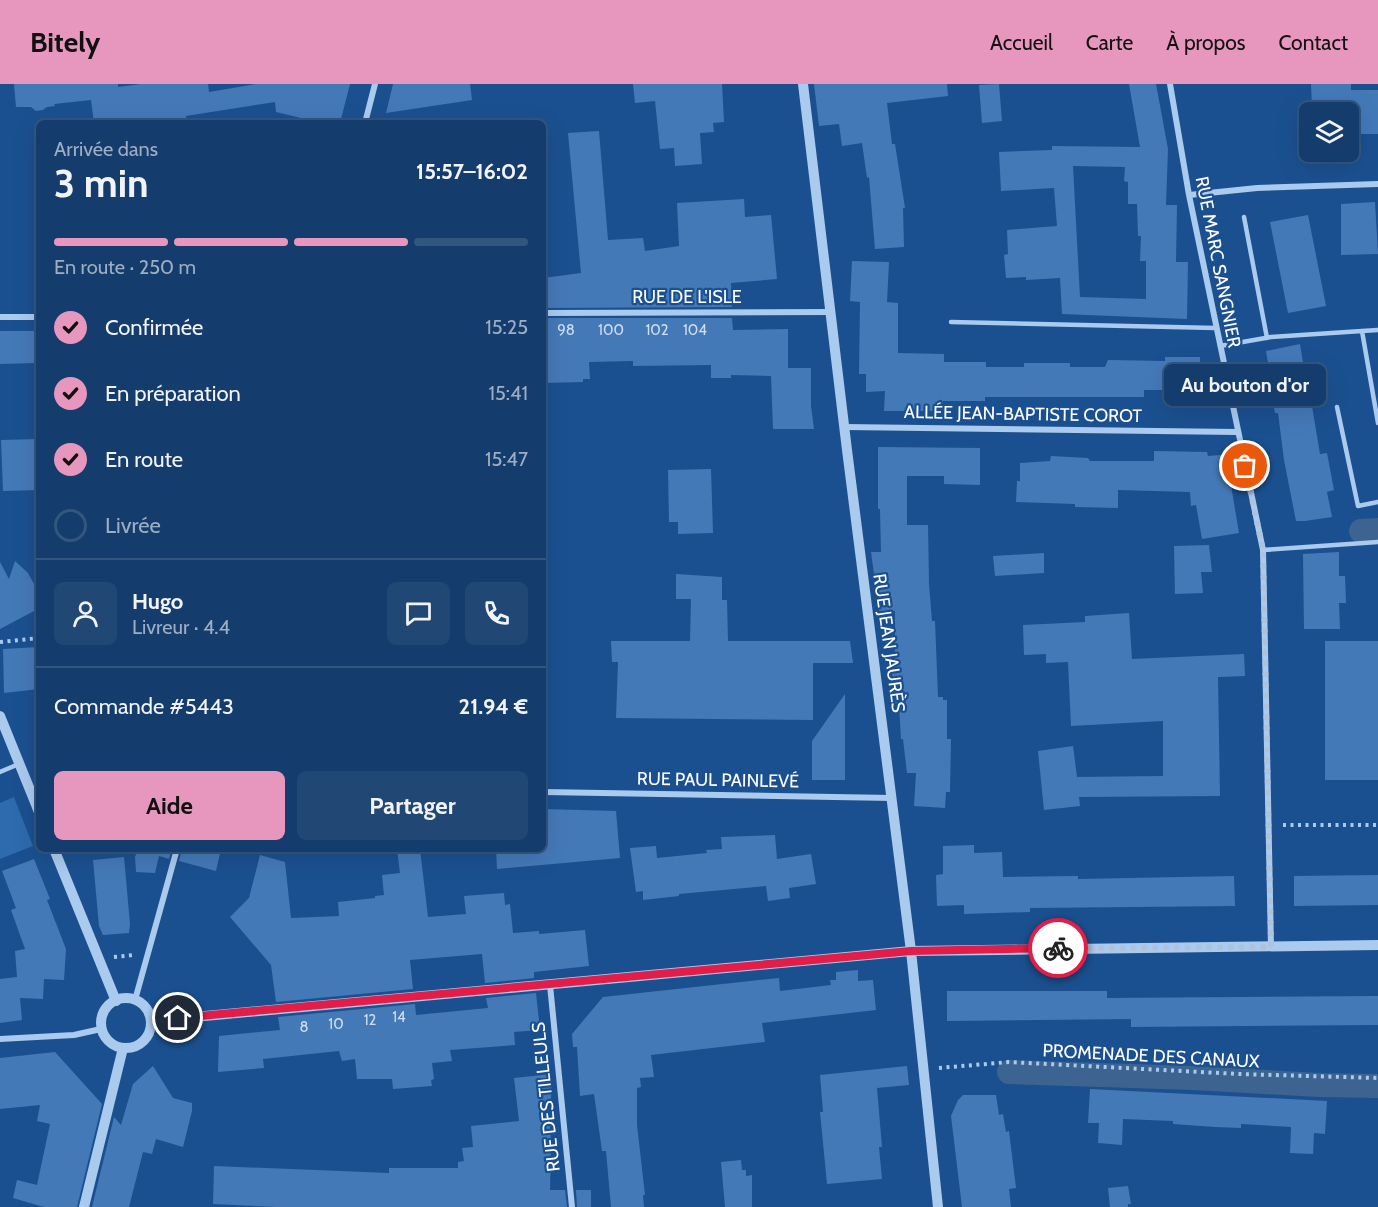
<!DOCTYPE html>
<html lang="fr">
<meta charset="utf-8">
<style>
:root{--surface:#143c6c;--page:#214774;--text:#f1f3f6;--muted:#9dadc2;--line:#33567f;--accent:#e797bd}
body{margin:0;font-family:Cabin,sans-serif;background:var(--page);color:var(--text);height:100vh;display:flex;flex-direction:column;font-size:22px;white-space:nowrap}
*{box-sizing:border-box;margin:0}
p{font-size:20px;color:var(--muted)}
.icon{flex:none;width:33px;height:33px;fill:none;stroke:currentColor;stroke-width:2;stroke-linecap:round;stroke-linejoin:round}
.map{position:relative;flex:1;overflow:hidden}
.details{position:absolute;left:36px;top:36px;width:510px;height:732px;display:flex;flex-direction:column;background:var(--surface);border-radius:9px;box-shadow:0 6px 24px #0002,0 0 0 2px var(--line)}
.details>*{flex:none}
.controls{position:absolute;left:1299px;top:18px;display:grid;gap:12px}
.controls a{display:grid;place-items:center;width:60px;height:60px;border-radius:9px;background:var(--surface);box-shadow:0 6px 24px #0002,0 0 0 2px var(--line);font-size:30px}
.pin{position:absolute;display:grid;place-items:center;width:51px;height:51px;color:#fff;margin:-26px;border:3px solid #fff;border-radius:50%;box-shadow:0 2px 6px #0007}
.courier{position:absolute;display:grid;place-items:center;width:60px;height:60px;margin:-30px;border:4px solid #e11d48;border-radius:50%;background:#fff;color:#222;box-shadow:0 2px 8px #0007}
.bubble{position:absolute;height:42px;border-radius:9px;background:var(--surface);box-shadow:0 6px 24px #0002,0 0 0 2px var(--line);font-size:20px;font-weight:800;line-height:42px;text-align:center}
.summary em{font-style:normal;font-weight:800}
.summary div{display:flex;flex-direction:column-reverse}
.summary{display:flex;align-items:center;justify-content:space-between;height:102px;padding:0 18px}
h1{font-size:39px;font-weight:800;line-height:45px}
.bar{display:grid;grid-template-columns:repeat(4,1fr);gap:9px 6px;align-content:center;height:72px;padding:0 18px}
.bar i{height:8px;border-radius:4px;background:var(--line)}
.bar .active{background:var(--accent)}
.bar p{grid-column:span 4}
.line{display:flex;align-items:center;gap:15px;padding:0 18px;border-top:2px solid var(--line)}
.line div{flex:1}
.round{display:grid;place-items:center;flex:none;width:63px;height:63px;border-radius:9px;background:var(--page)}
ol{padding:0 18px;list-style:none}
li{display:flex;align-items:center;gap:18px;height:66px}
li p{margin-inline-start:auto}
li .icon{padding:6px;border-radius:50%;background:var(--accent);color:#111;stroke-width:4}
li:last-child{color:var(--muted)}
li i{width:33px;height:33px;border:3px solid var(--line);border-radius:50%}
.button{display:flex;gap:12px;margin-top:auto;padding:12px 18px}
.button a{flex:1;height:69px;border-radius:9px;background:var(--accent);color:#111;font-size:24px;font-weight:800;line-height:69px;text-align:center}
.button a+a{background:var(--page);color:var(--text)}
header{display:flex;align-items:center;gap:36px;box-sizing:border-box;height:84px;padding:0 30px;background:var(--accent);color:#111}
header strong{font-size:28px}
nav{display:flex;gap:33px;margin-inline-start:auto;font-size:21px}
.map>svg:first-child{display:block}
.green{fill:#2e6aae}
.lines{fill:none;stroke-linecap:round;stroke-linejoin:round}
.canal{stroke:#3d6391;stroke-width:24}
.building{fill:#4479b8;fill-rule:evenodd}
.path{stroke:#aacaee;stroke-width:4;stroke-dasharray:3 4.5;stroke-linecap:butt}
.service{stroke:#aacaee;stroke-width:4.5}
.minor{stroke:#aacaee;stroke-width:6}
.tertiary{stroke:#aacaee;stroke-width:10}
.done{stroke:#afc2d8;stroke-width:6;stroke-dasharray:0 10.8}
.route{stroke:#e11d48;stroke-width:8}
.labels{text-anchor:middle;stroke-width:4.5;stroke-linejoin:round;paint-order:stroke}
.number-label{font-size:15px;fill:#d0deed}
.street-label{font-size:18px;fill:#fff;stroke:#1b5090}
</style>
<header>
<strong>Bitely</strong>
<nav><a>Accueil</a><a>Carte</a><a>À propos</a><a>Contact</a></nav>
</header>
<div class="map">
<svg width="1378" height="1123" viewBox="0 0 1378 1123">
<rect width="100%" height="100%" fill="#1b5090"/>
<!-- green -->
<path class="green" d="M14 713 33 762 0 775V719Z"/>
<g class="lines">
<!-- canal -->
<path class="canal" d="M1361 447 1378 446
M1009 988 1193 994 1319 1001 1378 1002"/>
</g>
<!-- building -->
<path class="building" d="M14 0H118V3L141 0H208L209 8 256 0H350L340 39H304L305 35 276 28 275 18 186 32 187 39H94L91 16 54 20 55 22 47 23 43 26 36 27 31 23H16Z
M393 0H470L472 16 386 29Z
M633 0H722L724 38 713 39 714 48 700 49 702 80 675 82 674 64 660 65 655 17 635 19Z
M814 0H947L948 12 887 19 892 60H895L905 124H903L904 163 875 165 869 93 867 94 862 59 842 62 839 40 819 42Z
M999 0 1002 37 982 39 979 1Z
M1129 0H1156L1168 65 1166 121H1177L1176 178H1188L1187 235 1062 230 1060 194 1026 196V193L1006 194 1004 171 1008 170 1007 146 1057 142 1054 104 1001 107 999 68 1052 66V62L1140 63ZM1073 82 1125 83 1124 97 1128 98V120H1137L1138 152H1141L1140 177H1146V215L1080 213Z
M1311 0H1351V6H1378V50H1350V24H1312Z
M599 47 608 156 643 154 645 167 679 162 677 119 744 115 745 133 771 131 777 195 731 199 732 223 543 224V194L581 189 568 49Z
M1375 118 1378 170 1341 171V120Z
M1308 131 1326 222 1288 229 1270 138Z
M852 177 889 178 887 218 898 219V269L944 270V278H986V283H1024V279H1070V283H1105L1108 276 1165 277V273H1200V306H1144V313H985V317H943V327H884L885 307 866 308V290H859L860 218 850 217Z
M543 234H732L733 246 788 245V284H811V322L814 345H773L771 292 731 291V294H711V281L633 282V277L589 278 590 295H583V298L543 299Z
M0 247H39V276H35L36 279 0 280Z
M1300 260 1304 285 1311 284 1318 321 1312 322 1320 370 1327 369 1334 406 1327 408 1332 433 1305 437H1296L1284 376 1278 329H1275L1268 292 1270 291 1266 267Z
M39 355V406L3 407 1 356Z
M878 363 980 364V401L944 400V392H907V441H928L929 500 932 537H935L938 613H943V616H947V655H951L950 708H946L945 724 914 722 916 689H907L903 655H901L899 621H894L891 574H895V527H879L871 468H881L880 425H878Z
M1154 367 1207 368 1208 372 1220 371 1227 377 1239 449 1202 455 1196 421 1191 422 1190 408 1118 406V424L1075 423V420L1016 418 1017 397H1020V379L1050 377 1051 372 1088 374 1090 377H1154Z
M711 385 713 449 678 450V438H669L668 386Z
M1209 461 1212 488H1201L1203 509 1175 510 1174 462Z
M1339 468V492H1345L1346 519H1339L1340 545H1304L1303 470Z
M1044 469V489L995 492 993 472Z
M15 477 28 489 34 500 36 526 0 545V478L9 495Z
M676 490 722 493V516H727L728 557H850L853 579H813V636L616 634 618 578H612L611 557H690L691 515H676Z
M1129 529 1132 575 1244 570 1245 592 1218 593 1220 712 1079 713 1080 722 1044 726 1038 667 1073 662 1077 693 1163 692V637L1071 642 1068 578 1046 579V570L1024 571 1023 541 1085 538V532Z
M1325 557H1378V696H1325Z
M39 563V605L4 609 3 565Z
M845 610V696H812V657Z
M543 725 616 727 620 774 497 785 496 765H543Z
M775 751 777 775 811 770 816 800 789 804 790 814 768 817 766 802 679 810V812L643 816V807L636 808 630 764 656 762 657 774 707 769 706 766 722 765 721 753Z
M974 761V769L1002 768 1003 793 1078 792V795L1234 792 1235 822 1030 824V828L964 830V821L937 822 936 791 943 790V762Z
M138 765H172L169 775 159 772 155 789 136 788 135 773Z
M182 765H221L216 787 179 777Z
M397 765H420L428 833 466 830 464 812 504 809 505 821 510 820 513 849 539 847V850L585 846 589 882 534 888V894L485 899 482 870 410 876 413 905 276 918 271 881 230 833 249 814 260 771 285 778 291 834 339 832 338 818 375 814V812L384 811 382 791 400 789Z
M124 773 130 840 129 849 103 851 99 842 93 776Z
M34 775 50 815 47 816 66 865 64 896 44 895 43 915 20 914 22 936 0 939V895L17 893 15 867 25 865 11 826 16 824 2 787Z
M1378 791V821L1294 822V792Z
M858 886V897L873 896 876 926 762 939 765 958 651 971 654 993 640 994 641 1003 637 1004V1041L645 1111H643L644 1123H611L606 1067H602L594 1010 580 1012 577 963H573L572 950 603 913 779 894 780 907 831 901 830 896H836V888Z
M947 907H1107V914L1378 912V941L1131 943V935L947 937Z
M536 909 540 946 514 948 515 961 450 966 452 977 432 979 434 995 431 996 432 1002 393 1005 392 995H357L355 975 342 977 339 967 263 975 264 984 218 988 219 952 280 946 278 933 415 920 416 931 488 924 486 914Z
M55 968 102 1020 77 1123H44L13 1114 17 1096 37 1101 50 1040 37 1037 40 1021 0 1025V974Z
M153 982 173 1014 192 1019V1027L183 1063 156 1055 152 1070 143 1068 129 1123H92L114 1033 121 1041 133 1000Z
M907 982 909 1001 877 1004 882 1063H879L882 1095 827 1100 820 1028H823L820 991Z
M552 990 551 1016H547L551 1054 550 1106H565L567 1123H275L213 1120 214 1082 389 1089V1084H458V1078L464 1077 462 1064 473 1063 471 1042 519 1037 514 994Z
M1090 1005 1327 1017 1325 1050 1314 1049 1313 1070 1290 1069 1291 1043 1241 1040V1044L1215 1043 1173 1040V1037L1123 1035 1122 1061 1098 1059 1099 1039H1088Z
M963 1011H996L999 1031 1003 1030 1006 1048 1009 1047 1016 1104 1009 1105 1011 1123H962L951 1032 958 1016Z
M741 1076 742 1086H746V1092L752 1091V1123H725L721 1078Z
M1128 1102 1131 1120H1128V1123H1110L1108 1104Z
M576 1106H591V1123H577Z"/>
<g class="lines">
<!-- path -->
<path class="path" d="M0 558 39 554
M1283 741H1378
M114 873 133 871
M939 984 1009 978 1239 990 1378 994"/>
<!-- service -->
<path class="service" d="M1244 133 1267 254
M951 238 1216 244
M1378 246 1362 247 1378 339
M1220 262 1271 253 1362 247
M1337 323 1358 422 1378 418
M1263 466 1378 458
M0 688 19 680"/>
<!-- minor -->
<path class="minor" d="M1170 0 1189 111 1263 466 1271 863
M365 39 375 0
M1189 111 1257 104 1378 100
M543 229 831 228
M0 233H39
M845 343 1237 348
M543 708 892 714
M550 901 572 1123
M135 916 177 765
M0 955 74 951 101 945"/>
<!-- tertiary -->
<path class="tertiary" d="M803 0 847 366 911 867 938 1123
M0 632 39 728
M54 765 116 917
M101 939a25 25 0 1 1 50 0a25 25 0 1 1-50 0Z
M151 937 911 867 1378 861
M84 1123 123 964"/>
</g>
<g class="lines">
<!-- done -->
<path class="done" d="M1058 864 1271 863 1263 466 1245 382"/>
<!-- route -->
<path class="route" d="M178 934 911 867 1058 864"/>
</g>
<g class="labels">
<!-- number labels -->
<g class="number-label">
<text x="566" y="251">98</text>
<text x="611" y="251">100</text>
<text x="657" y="251">102</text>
<text x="695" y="251">104</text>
<text x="399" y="938">14</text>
<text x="370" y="941">12</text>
<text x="336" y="945">10</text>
<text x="304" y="948">8</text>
</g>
<!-- street labels -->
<g class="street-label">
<text transform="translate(1218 178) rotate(79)" y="6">RUE MARC SANGNIER</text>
<text x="687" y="219">RUE DE L'ISLE</text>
<text transform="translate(1023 330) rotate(1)" y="6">ALLÉE JEAN-BAPTISTE COROT</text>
<text transform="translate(889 559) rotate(82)" y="6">RUE JEAN JAURÈS</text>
<text transform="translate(718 696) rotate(1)" y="6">RUE PAUL PAINLEVÉ</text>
<text transform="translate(1151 972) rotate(3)" y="6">PROMENADE DES CANAUX</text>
<text transform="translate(546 1013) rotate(-96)" y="6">RUE DES TILLEULS</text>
</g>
</g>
</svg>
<div class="controls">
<a><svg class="icon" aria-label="layers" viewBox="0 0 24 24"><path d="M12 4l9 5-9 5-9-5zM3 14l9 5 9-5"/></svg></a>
</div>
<div class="pin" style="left:1245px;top:382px;background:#ea580c"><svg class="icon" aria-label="bag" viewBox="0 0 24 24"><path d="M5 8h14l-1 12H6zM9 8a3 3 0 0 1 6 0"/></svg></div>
<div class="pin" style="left:178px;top:934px;background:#1f2937"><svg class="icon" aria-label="home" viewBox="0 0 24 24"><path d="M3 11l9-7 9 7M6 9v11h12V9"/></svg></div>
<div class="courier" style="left:1058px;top:864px"><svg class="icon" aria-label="bike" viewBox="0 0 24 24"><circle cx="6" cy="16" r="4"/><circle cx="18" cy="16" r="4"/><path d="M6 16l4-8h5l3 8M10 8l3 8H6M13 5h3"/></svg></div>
<div class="bubble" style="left:1164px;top:280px;width:162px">Au bouton d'or</div>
<section class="details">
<div class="summary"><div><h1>3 min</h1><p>Arrivée dans</p></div><em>15:57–16:02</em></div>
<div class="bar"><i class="active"></i><i class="active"></i><i class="active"></i><i></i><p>En route · 250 m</p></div>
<ol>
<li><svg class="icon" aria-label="check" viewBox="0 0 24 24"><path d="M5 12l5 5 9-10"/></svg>Confirmée<p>15:25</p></li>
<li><svg class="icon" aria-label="check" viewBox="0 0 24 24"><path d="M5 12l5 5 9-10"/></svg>En préparation<p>15:41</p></li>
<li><svg class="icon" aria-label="check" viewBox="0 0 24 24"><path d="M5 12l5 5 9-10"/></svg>En route<p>15:47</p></li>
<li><i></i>Livrée</li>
</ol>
<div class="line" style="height:108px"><a class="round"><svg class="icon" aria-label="person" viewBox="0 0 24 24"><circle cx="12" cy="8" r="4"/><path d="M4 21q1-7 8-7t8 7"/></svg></a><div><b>Hugo</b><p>Livreur · 4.4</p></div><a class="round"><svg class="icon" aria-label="chat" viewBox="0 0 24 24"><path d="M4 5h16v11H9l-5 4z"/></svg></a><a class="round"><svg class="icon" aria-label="phone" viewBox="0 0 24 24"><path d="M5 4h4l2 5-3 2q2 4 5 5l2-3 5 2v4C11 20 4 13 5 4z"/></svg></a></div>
<div class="line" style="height:78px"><div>Commande #5443</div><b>21.94 €</b></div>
<div class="button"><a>Aide</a><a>Partager</a></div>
</section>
</div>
